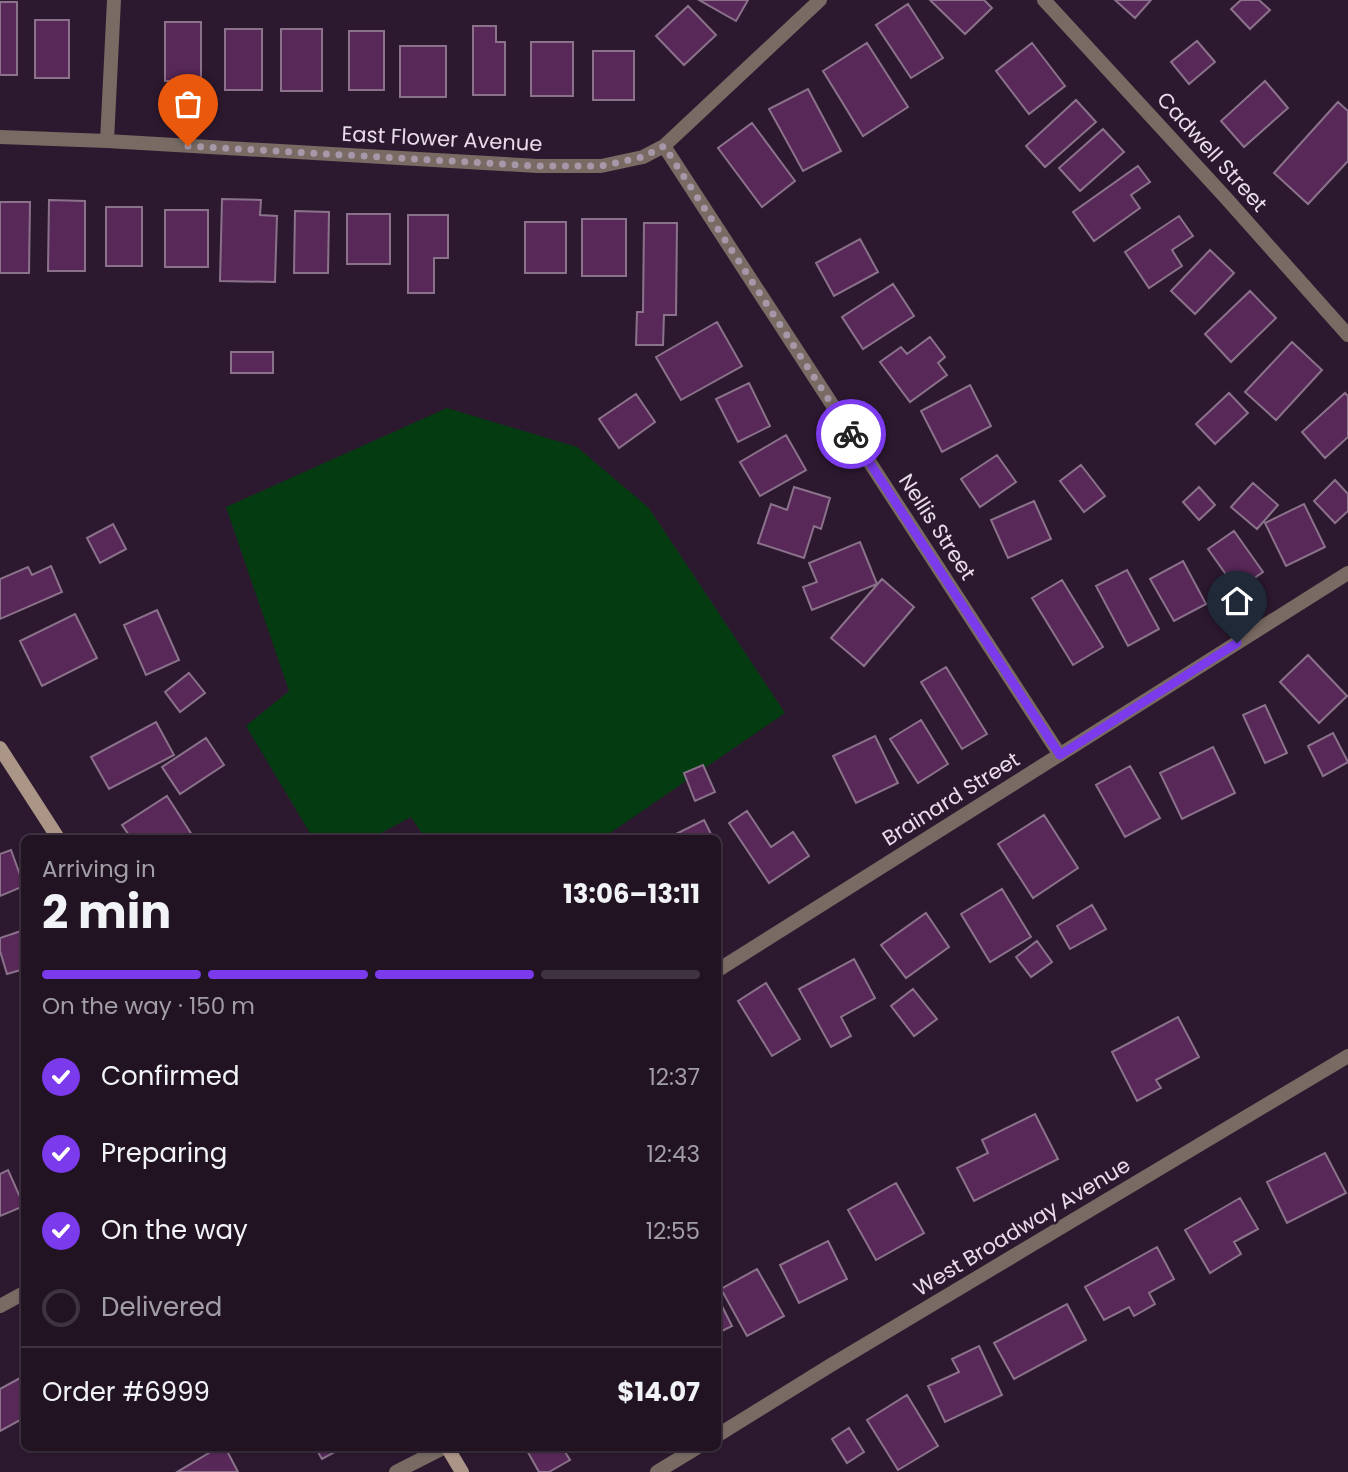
<!DOCTYPE html>
<meta charset="utf-8">
<style>
:root{--surface:#221323;--page:#2e2030;--text:#f1f3f6;--muted:#a29ea6;--line:#3f3241;--accent:#7c3aed}
body{margin:0;font-family:Poppins,sans-serif;background:var(--page);color:var(--text);height:100vh;display:flex;flex-direction:column;font-size:26px;white-space:nowrap}
*{box-sizing:border-box;margin:0}
p{font-size:23px;color:var(--muted)}
.icon{flex:none;width:38px;height:38px;fill:none;stroke:currentColor;stroke-width:2;stroke-linecap:round;stroke-linejoin:round}
.map{position:relative;flex:1;overflow:hidden}
.panel{position:absolute;left:21px;top:835px;width:700px;height:616px;display:flex;flex-direction:column;background:var(--surface);border-radius:10px;box-shadow:0 2px 5px #0004,0 0 0 2px var(--line)}
.panel>*{flex:none}
.pin{position:absolute;display:grid;place-items:center;width:60px;height:60px;color:#fff;margin:-72px -30px;border-radius:50% 50% 50% 0;rotate:-45deg;box-shadow:0 0 7px #0007}
.pin .icon{rotate:45deg}
.courier{position:absolute;display:grid;place-items:center;width:70px;height:70px;margin:-35px;border:5px solid #7c3aed;border-radius:50%;background:#fff;color:#222;box-shadow:0 2px 9px #0007}
.overview em{font-style:normal;font-weight:700}
.overview div{display:flex;flex-direction:column-reverse}
.overview{display:flex;align-items:center;justify-content:space-between;height:119px;padding:0 21px}
h1{font-size:46px;font-weight:700;line-height:52px}
.bar{display:grid;grid-template-columns:repeat(4,1fr);gap:10px 7px;align-content:center;height:84px;padding:0 21px}
.bar i{height:9px;border-radius:5px;background:var(--line)}
.bar .selected{background:var(--accent)}
.bar p{grid-column:span 4}
.line{display:flex;align-items:center;gap:18px;padding:0 21px;border-top:2px solid var(--line)}
.line div{flex:1}
ol{padding:0 21px;list-style:none}
li{display:flex;align-items:center;gap:21px;height:77px}
li p{margin-inline-start:auto}
li .icon{padding:7px;border-radius:50%;background:var(--accent);color:#fff;stroke-width:4}
li:last-child{color:var(--muted)}
li i{width:38px;height:38px;border:4px solid var(--line);border-radius:50%}
.map>svg:first-child{display:block}
.green{fill:#053b11}
.building{fill:#582859;stroke:#8b728b;stroke-width:2}
.lines{fill:none;stroke-linecap:round;stroke-linejoin:round}
.street{stroke:#796b63;stroke-width:14}
.secondary{stroke:#ab9587;stroke-width:14}
.done{stroke:#a798a9;stroke-width:7;stroke-dasharray:0 12.6}
.route{stroke:#7c3aed;stroke-width:9}
.labels{text-anchor:middle;stroke-width:5;stroke-linejoin:round;paint-order:stroke}
.street-label{font-size:21px;fill:#e9dcea;stroke:#2d192f}
</style>
<div class="map">
<svg width="1348" height="1472" viewBox="0 0 1348 1472">
<rect width="100%" height="100%" fill="#2d192f"/>
<!-- green -->
<path class="green" d="M447 408 577 447 649 508 785 713 603 838H425L411 817 372 838H313L246 726 289 691 226 507Z"/>
<!-- building -->
<path class="building" d="M699 0H748L736 21Z
M930 0H984L992 8 965 34Z
M1115 0H1151L1135 18Z
M1241 0H1259L1270 10 1250 29 1231 9Z
M0 2H17V75H0Z
M908 4 943 58 911 78 876 25Z
M688 6 716 35 684 65 656 36Z
M35 20H69V78H35Z
M165 22H201V81H165Z
M473 26H496V42H505V95H473Z
M225 29H262V90H225Z
M281 29H322V91H281Z
M349 31H384V90H349Z
M1197 41 1215 62 1189 84 1171 62Z
M531 42H573V96H531Z
M867 43 908 107 863 136 823 71Z
M1032 43 1065 86 1029 114 996 71Z
M400 46H446V97H400Z
M593 51H634V100H593Z
M1265 81 1288 108 1244 147 1221 121Z
M808 89 841 151 803 171 769 109Z
M1076 100 1096 122 1045 167 1026 146Z
M1338 102 1348 111V161L1308 204 1274 173Z
M752 123 795 181 762 207 718 148Z
M1103 129 1124 152 1080 191 1059 168Z
M1138 166 1150 182 1131 195 1140 208 1094 241 1073 212Z
M222 199 261 200 260 215 277 216 275 282 220 281Z
M49 200 85 201V271H48Z
M0 202H30L29 273H0Z
M106 207H142V266H106Z
M165 210H208V267H165Z
M295 211 329 212 328 273H294Z
M347 214H390V264H347Z
M408 215H448V258H434V293H408Z
M1179 216 1193 236 1172 250 1182 266 1149 288 1125 252Z
M582 219H626V276H582Z
M525 222H566V273H525Z
M644 223H677L676 315H664L663 345H636L637 312H643Z
M860 239 878 272 834 296 816 263Z
M1210 250 1234 273 1195 314 1171 291Z
M893 284 914 316 863 349 842 317Z
M1250 291 1276 318 1231 362 1205 334Z
M717 322 742 366 681 400 656 357Z
M930 337 945 357 938 363 947 375 910 402 880 362 901 347 907 354Z
M1292 342 1322 370 1276 420 1245 392Z
M231 352H273V373H231Z
M749 383 770 426 738 442 716 399Z
M970 385 991 426 942 452 921 411Z
M1229 393 1248 413 1215 444 1196 424Z
M1345 393 1348 396V437L1325 458 1302 432Z
M636 394 655 422 619 448 599 419Z
M786 435 806 470 760 496 740 462Z
M997 455 1016 482 980 507 961 479Z
M1081 465 1105 496 1084 512 1060 481Z
M1335 480 1348 494V511L1335 523 1314 501Z
M1253 483 1278 505 1257 529 1231 507Z
M794 487 830 498 821 529 814 526 804 558 758 543 771 504 787 510Z
M1199 487 1215 505 1199 520 1183 502Z
M1034 501 1051 539 1008 558 991 520Z
M1304 504 1325 547 1286 566 1265 523Z
M113 524 126 549 100 563 87 538Z
M1234 531 1263 572 1237 590 1208 549Z
M860 542 877 584 812 610 803 587 817 582 809 563Z
M1183 561 1206 604 1174 621 1150 579Z
M51 566 62 592 0 619V579L28 567 32 575Z
M1127 570 1159 629 1128 646 1096 586Z
M882 579 914 607 864 666 831 638Z
M1062 580 1103 647 1073 665 1032 598Z
M157 610 179 660 146 675 124 625Z
M75 614 97 658 42 686 20 641Z
M1308 655 1347 696 1319 723 1280 682Z
M946 667 987 734 962 749 921 682Z
M189 673 205 693 180 712 165 692Z
M1265 705 1287 753 1265 763 1243 715Z
M921 720 948 764 918 783 890 739Z
M156 722 174 755 109 789 91 757Z
M1333 733 1348 762 1323 776 1308 746Z
M875 736 898 783 856 803 833 756Z
M206 738 224 765 180 794 162 767Z
M1213 747 1235 793 1182 819 1160 773Z
M703 765 715 792 695 801 684 773Z
M1130 766 1160 818 1125 837 1096 785Z
M167 796 194 838H131L122 825Z
M747 811 771 847 793 832 809 856 769 883 729 823Z
M1044 815 1078 868 1033 898 998 844Z
M704 820 713 838H668Z
M11 850 24 886 0 896V854Z
M1002 889 1031 937 990 962 961 914Z
M1092 905 1106 929 1070 949 1057 926Z
M926 913 949 947 906 978 881 945Z
M24 930V969L7 974 0 951V938Z
M1037 941 1052 962 1031 977 1016 957Z
M854 959 875 998 841 1017 851 1036 831 1047 799 989Z
M766 983 800 1039 772 1056 738 1001Z
M913 989 937 1019 914 1036 891 1006Z
M1178 1017 1199 1057 1156 1080 1161 1088 1137 1101 1112 1052Z
M1035 1114 1058 1159 974 1201 957 1168 988 1153 982 1140Z
M1325 1153 1346 1193 1287 1223 1267 1182Z
M8 1170 24 1206 0 1216V1174Z
M896 1183 924 1233 876 1260 848 1210Z
M1240 1198 1258 1229 1234 1242 1241 1254 1210 1273 1185 1230Z
M828 1241 847 1279 799 1303 780 1265Z
M1157 1247 1174 1279 1149 1293 1155 1304 1134 1316 1129 1307 1104 1320 1085 1287Z
M757 1269 784 1316 747 1336 721 1289Z
M718 1298 732 1326 718 1333Z
M1067 1304 1086 1340 1014 1379 994 1343Z
M979 1346 1002 1395 945 1422 928 1386 959 1372 952 1359Z
M22 1377 24 1382V1418L0 1431V1389Z
M907 1395 938 1446 898 1470 867 1420Z
M849 1428 864 1452 847 1463 832 1439Z
M219 1447H225L238 1472H177Z
M315 1447H344L322 1459Z
M525 1447H562L570 1460 549 1472H539Z"/>
<g class="lines">
<!-- street -->
<path class="street" d="M1044 0 1226 198 1348 335
M0 137 107 141 538 166H601L643 157 664 146 820 0
M107 141 114 0
M664 146 1060 755
M718 970 1348 573
M0 1306 24 1293
M718 1435 831 1365 1348 1056
M396 1472 445 1447
M657 1472 698 1447"/>
<!-- secondary -->
<path class="secondary" d="M0 748 58 838
M447 1447 462 1472"/>
</g>
<g class="lines">
<!-- done -->
<path class="done" d="M188 146 538 166H601L643 157 664 146 851 434"/>
<!-- route -->
<path class="route" d="M851 434 1060 755 1237 643"/>
</g>
<g class="labels">
<!-- street labels -->
<g class="street-label">
<text transform="translate(442 139) rotate(3)" y="7">East Flower Avenue</text>
<text transform="translate(1212 152) rotate(48)" y="7">Cadwell Street</text>
<text transform="translate(937 527) rotate(57)" y="7">Nellis Street</text>
<text transform="translate(951 799) rotate(-32)" y="7">Brainard Street</text>
<text transform="translate(1022 1227) rotate(-31)" y="7">West Broadway Avenue</text>
</g>
</g>
</svg>
<div class="pin" style="left:188px;top:146px;background:#ea580c"><svg class="icon" aria-label="bag" viewBox="0 0 24 24"><path d="M5 8h14l-1 12H6zM9 8a3 3 0 0 1 6 0"/></svg></div>
<div class="pin" style="left:1237px;top:643px;background:#1f2937"><svg class="icon" aria-label="home" viewBox="0 0 24 24"><path d="M3 11l9-7 9 7M6 9v11h12V9"/></svg></div>
<div class="courier" style="left:851px;top:434px"><svg class="icon" aria-label="bike" viewBox="0 0 24 24"><circle cx="6" cy="16" r="4"/><circle cx="18" cy="16" r="4"/><path d="M6 16l4-8h5l3 8M10 8l3 8H6M13 5h3"/></svg></div>
<section class="panel">
<div class="overview"><div><h1>2 min</h1><p>Arriving in</p></div><em>13:06–13:11</em></div>
<div class="bar"><i class="selected"></i><i class="selected"></i><i class="selected"></i><i></i><p>On the way · 150 m</p></div>
<ol>
<li><svg class="icon" aria-label="check" viewBox="0 0 24 24"><path d="M5 12l5 5 9-10"/></svg>Confirmed<p>12:37</p></li>
<li><svg class="icon" aria-label="check" viewBox="0 0 24 24"><path d="M5 12l5 5 9-10"/></svg>Preparing<p>12:43</p></li>
<li><svg class="icon" aria-label="check" viewBox="0 0 24 24"><path d="M5 12l5 5 9-10"/></svg>On the way<p>12:55</p></li>
<li><i></i>Delivered</li>
</ol>
<div class="line" style="height:91px"><div>Order #6999</div><b>$14.07</b></div>
</section>
</div>
